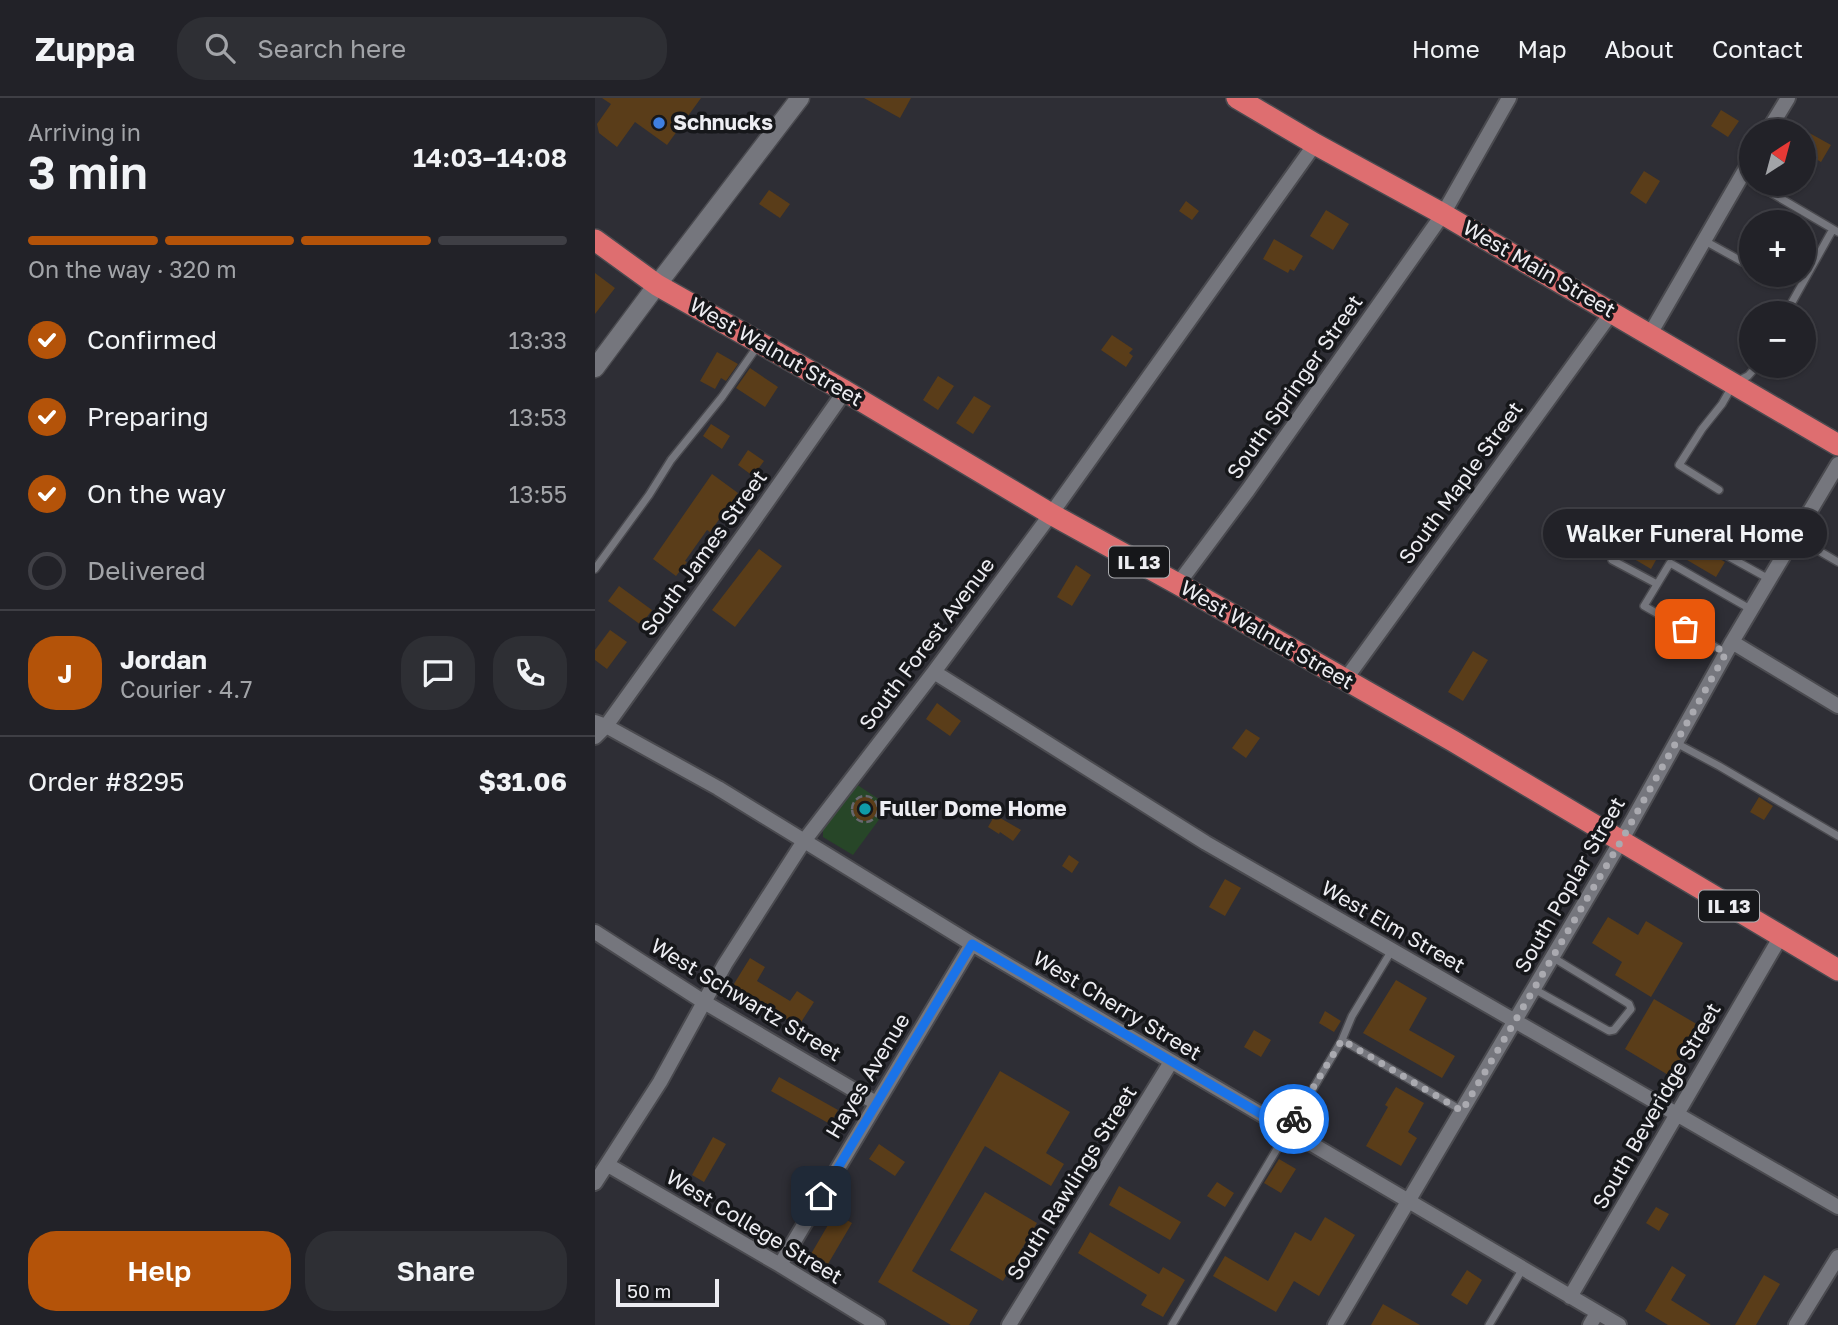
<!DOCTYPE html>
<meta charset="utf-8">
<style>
:root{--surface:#222228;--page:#2e2f34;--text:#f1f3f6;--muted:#a2a4a8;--line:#3f3f45;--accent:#b45309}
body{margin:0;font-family:"Golos Text",sans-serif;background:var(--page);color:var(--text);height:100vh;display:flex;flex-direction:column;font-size:26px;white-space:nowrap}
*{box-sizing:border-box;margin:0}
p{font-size:23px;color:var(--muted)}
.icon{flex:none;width:38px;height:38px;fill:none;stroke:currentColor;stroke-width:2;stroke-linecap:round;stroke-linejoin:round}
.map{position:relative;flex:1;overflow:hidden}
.sheet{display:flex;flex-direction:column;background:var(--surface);width:595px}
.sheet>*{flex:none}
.needle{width:46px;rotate:36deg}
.buttons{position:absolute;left:1144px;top:21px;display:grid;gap:14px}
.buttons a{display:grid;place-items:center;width:77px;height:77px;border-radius:50%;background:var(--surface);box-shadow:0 2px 5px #0004,0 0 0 2px var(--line);font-size:35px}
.scale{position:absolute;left:21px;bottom:18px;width:103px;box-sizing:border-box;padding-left:7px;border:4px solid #ededf2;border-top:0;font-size:19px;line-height:24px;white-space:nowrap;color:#ededf2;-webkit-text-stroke:5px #16171a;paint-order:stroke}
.pin{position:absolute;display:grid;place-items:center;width:60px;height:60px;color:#fff;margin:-30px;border-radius:14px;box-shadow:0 4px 10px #0006}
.courier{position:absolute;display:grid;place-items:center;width:70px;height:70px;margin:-35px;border:5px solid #1a73e8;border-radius:50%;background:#fff;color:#222;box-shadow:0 2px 9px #0007}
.bubble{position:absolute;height:49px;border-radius:24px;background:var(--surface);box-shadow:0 2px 5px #0004,0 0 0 2px var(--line);font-size:23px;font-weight:600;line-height:49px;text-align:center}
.overview em{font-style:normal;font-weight:600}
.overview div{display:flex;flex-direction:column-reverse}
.overview{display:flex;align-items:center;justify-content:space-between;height:119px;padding:0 28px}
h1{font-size:46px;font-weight:600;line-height:52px}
.bar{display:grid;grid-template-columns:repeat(4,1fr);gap:10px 7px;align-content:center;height:84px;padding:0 28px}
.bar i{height:9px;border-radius:5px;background:var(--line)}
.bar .current{background:var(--accent)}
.bar p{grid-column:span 4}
.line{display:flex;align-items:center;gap:18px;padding:0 28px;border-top:2px solid var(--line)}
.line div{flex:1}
.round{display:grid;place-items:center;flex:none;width:74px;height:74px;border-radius:28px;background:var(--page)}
ol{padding:0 28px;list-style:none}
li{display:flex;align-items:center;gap:21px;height:77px}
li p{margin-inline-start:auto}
li .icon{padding:7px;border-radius:50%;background:var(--accent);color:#fff;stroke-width:4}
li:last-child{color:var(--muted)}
li i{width:38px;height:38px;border:4px solid var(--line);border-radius:50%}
.primary-button{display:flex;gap:14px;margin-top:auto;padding:14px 28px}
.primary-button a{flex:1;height:80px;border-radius:28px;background:var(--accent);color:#fff;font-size:28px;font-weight:600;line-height:80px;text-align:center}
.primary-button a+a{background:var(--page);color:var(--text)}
header{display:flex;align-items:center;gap:42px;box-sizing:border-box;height:98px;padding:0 35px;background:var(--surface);border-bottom:2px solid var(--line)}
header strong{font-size:33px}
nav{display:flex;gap:38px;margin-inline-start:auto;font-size:24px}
.search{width:490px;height:63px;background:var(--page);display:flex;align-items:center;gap:18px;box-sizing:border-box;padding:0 24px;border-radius:28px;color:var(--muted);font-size:26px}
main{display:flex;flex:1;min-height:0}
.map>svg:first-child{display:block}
.green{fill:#274628;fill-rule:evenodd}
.building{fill:#5a3d19}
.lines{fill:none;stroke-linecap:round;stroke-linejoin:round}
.service-casing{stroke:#4a4a4f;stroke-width:10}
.minor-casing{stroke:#4a4a4f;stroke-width:18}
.tertiary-casing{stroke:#4a4a4f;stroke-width:21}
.trunk-casing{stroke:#4a4a4f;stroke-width:24}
.path{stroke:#68686f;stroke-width:2.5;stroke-dasharray:7 3.5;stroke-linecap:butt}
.service{stroke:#75767d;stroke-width:7}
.minor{stroke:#75767d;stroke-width:14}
.tertiary{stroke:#75767d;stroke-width:18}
.trunk{stroke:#de6e70;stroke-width:21}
.done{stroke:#aaaab0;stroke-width:7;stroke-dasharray:0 12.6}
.route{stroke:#1a73e8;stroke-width:9}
.shop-dot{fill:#3f7fe0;stroke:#16171a;stroke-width:2.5}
.culture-dot{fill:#0f9aa8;stroke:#16171a;stroke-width:2.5}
.labels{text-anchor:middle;stroke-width:7;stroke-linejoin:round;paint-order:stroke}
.shield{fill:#16171a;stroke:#acadb1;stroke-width:2}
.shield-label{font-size:19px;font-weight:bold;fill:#ededf2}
.poi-label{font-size:21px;font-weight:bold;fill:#ededf2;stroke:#16171a;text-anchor:start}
.street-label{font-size:21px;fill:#ededf2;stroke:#16171a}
</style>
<header>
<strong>Zuppa</strong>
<div class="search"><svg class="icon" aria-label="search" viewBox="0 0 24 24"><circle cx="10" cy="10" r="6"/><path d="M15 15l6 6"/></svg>Search here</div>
<nav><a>Home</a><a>Map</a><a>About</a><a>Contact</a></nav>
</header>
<main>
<section class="sheet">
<div class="overview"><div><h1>3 min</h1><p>Arriving in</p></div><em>14:03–14:08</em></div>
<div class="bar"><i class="current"></i><i class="current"></i><i class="current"></i><i></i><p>On the way · 320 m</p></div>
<ol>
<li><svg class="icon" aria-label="check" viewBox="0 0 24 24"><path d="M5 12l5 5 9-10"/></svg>Confirmed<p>13:33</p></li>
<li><svg class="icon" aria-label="check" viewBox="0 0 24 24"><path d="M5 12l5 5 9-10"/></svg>Preparing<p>13:53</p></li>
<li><svg class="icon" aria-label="check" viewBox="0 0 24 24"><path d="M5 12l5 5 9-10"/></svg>On the way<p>13:55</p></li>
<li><i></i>Delivered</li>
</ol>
<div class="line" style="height:126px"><b class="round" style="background:var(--accent);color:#fff">J</b><div><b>Jordan</b><p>Courier · 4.7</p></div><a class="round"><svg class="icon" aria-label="chat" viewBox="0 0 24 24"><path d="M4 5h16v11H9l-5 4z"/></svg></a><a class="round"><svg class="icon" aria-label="phone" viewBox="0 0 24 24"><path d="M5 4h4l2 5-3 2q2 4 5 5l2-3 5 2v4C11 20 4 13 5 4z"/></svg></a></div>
<div class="line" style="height:91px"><div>Order #8295</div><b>$31.06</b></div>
<div class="primary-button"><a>Help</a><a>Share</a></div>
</section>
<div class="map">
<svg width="1243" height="1227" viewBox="0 0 1243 1227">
<rect width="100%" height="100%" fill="#2e2e35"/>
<!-- green -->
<path class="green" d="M261 686 294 708 258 757 228 739V731ZM269 699 276 701 282 710 278 719 271 723 262 719 258 713 260 704Z"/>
<!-- building -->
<path class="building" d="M7 0H106L72 47 40 24 22 49 4 35 2 26 16 6Z
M269 0H316L305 20Z
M1126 12 1144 23 1133 39 1116 28Z
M1209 32 1236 47 1226 64 1209 54Z
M1049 73 1065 83 1051 106 1035 95Z
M174 92 195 106 185 120 164 106Z
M591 103 604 113 597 122 584 113Z
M731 112 754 126 738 152 715 138Z
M679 141 708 158 699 173 695 171 693 175 668 161Z
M0 175 20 190 0 216Z
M517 237 538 251 534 255 538 258 531 269 506 252Z
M122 254 143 266 131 283 126 280 120 291 105 283Z
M155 270 183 289 170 309 141 290Z
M343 278 359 288 343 312 328 302Z
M379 298 396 308 378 336 361 325Z
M116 326 135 338 127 351 108 338Z
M153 352 169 363 158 378 143 367Z
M117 376 143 395 115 434 112 432 90 463 92 464 81 478 58 461Z
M1034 435 1066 453 1056 471 1024 452Z
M1084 438 1130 464 1121 479 1075 452Z
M164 451 187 468 140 529 117 512Z
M481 467 496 477 477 508 462 499Z
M24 488 57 512 46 527 13 503Z
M15 532 32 544 12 571 0 562V552Z
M878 553 893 562 868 603 853 594Z
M342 605 366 623 355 638 331 621Z
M651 631 665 640 651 660 637 650Z
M1164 699 1178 708 1169 722 1155 714Z
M258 711a12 12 0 1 1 24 0a12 12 0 1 1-24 0Z
M400 717 426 732 418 743 405 734 404 736 393 729Z
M474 757 484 764 477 775 467 768Z
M630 781 646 790 630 818 614 809Z
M1013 819 1043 837 1051 823 1088 845 1056 899 1020 877 1027 864 997 845Z
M155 860 170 869 162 883 195 903 202 893 219 904 203 929 186 917 137 889Z
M801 882 832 900 814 932 860 958 847 980 768 935Z
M1059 901 1105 928 1075 978 1030 951Z
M730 913 746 923 739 934 724 925Z
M659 932 676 942 666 959 649 949Z
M405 973 475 1014 451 1055 469 1066 456 1088 390 1048 317 1173 383 1212 374 1227H356L283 1184Z
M184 979 243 1012 235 1026 176 993Z
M801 989 829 1005 813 1034 822 1040 806 1068 771 1048 793 1009 790 1007Z
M118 1039 131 1046 109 1084 97 1077Z
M284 1046 310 1064 300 1078 274 1061Z
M684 1061 701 1071 686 1095 669 1085Z
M622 1084 639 1095 630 1109 612 1098Z
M524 1088 586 1124 575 1142 514 1107Z
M390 1094 442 1125 408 1183 355 1152Z
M1061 1109 1074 1116 1064 1133 1051 1125Z
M240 1115 257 1125 233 1166 216 1156Z
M730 1119 760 1137 724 1198 699 1183 681 1214 618 1178 630 1158 673 1183 700 1134 716 1143Z
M495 1134 564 1176 568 1169 590 1182 568 1219 546 1207 552 1197 483 1155Z
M1077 1168 1091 1177 1076 1202 1116 1227H1073L1050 1213Z
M872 1172 887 1182 872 1207 856 1197Z
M1169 1177 1185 1186 1169 1213 1161 1227H1140Z
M788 1206 825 1227H776Z"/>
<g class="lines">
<defs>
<path id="service" d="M1161 86 1243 134
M1110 143 1157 169
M1191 215 1238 131
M1124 392 1084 367 1107 331 1127 306 1139 285 1153 278 1162 268
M1200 439 1243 464
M1064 443 1073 425 1174 481
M1017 462 1062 486
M0 471 54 397 76 362 127 299 164 246
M1131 555 1049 508 1075 465 1157 512
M1081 645 1124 668 1243 738
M939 891 1014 933 1019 932 1036 911 1034 906 957 859
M747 942 866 1012
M577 1227 747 942 757 918 797 852
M894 1227 927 1172"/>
<path id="minor" d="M1173 33 1193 0
M1055 236 1157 60
M583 486 653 392 848 116 914 0
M1137 544 1243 608
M339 574 611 745 1243 1109
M750 582 1017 214
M0 624 11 628 123 690 377 846 1024 1227
M0 639 11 628 155 428 250 293
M0 834 109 904 281 1005
M13 1067 185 1167 283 1227
M0 1085 65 984 130 866 209 743 339 574 456 416 720 46
M185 1167 377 846
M975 1199 1186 838
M414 1227 576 964
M740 1227 1026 743 1137 544 1243 366
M995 1227 1002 1215
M1201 1227 1243 1159"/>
<path id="tertiary" d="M0 270 62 187 205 0"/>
<path id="trunk" d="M642 0 720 46 848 116 1243 347
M0 142 62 187 250 293 456 416 583 486 858 643 1243 872"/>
</defs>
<!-- service casing -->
<use href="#service" class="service-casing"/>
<!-- minor casing -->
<use href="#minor" class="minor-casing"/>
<!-- tertiary casing -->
<use href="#tertiary" class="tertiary-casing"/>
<!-- trunk casing -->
<use href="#trunk" class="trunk-casing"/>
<!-- path -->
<path class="path" d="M257 711a13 13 0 1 1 26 0a13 13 0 1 1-26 0Z"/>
<!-- service -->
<use href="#service" class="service"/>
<!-- minor -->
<use href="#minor" class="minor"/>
<!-- tertiary -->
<use href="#tertiary" class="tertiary"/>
<!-- trunk -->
<use href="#trunk" class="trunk"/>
</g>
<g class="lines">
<!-- done -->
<path class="done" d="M699 1021 747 942 867 1013 1026 743 1131 555 1090 531"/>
<!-- route -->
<path class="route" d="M226 1098 377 846 693 1032 699 1021"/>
</g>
<!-- markers -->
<circle class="shop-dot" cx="64" cy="25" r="7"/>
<circle class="culture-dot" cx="270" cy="711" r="7"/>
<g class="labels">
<!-- shield labels -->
<g class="shield">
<rect x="514" y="448.5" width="60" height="31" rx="5"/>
<rect x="1104" y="792.5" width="60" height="31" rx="5"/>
</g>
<g class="shield-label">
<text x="544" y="471">IL 13</text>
<text x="1134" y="815">IL 13</text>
</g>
<!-- poi labels -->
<g class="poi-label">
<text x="78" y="32">Schnucks</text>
<text x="284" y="718">Fuller Dome Home</text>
</g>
<!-- street labels -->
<g class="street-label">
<text transform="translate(944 171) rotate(30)" y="7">West Main Street</text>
<text transform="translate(181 254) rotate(30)" y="7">West Walnut Street</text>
<text transform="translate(700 289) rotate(-55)" y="7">South Springer Street</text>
<text transform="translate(866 385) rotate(-54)" y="7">South Maple Street</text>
<text transform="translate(109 455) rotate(-54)" y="7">South James Street</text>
<text transform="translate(672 537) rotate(30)" y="7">West Walnut Street</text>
<text transform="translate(332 546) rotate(-53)" y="7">South Forest Avenue</text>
<text transform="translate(975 787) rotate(-60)" y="7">South Poplar Street</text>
<text transform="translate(798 829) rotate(30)" y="7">West Elm Street</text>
<text transform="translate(151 902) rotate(31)" y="7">West Schwartz Street</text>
<text transform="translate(522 908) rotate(31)" y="7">West Cherry Street</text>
<text transform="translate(273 978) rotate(-59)" y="7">Hayes Avenue</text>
<text transform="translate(1062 1008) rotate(-60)" y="7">South Beveridge Street</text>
<text transform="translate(477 1085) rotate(-58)" y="7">South Rawlings Street</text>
<text transform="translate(159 1129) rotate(31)" y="7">West College Street</text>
</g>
</g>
</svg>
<div class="buttons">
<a><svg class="needle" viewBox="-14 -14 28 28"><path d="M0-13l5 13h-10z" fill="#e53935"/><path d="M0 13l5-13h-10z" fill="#a2a4a8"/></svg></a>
<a>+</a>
<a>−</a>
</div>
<div class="scale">50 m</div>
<div class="pin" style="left:1090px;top:531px;background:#ea580c"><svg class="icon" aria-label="bag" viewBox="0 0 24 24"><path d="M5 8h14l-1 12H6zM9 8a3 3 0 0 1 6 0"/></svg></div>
<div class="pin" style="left:226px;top:1098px;background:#1f2937"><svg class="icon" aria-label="home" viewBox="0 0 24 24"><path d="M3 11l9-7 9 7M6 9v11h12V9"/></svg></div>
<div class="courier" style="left:699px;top:1021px"><svg class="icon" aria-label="bike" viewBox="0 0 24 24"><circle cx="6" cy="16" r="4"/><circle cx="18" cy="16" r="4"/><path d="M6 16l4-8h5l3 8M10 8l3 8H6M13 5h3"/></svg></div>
<div class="bubble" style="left:948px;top:411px;width:284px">Walker Funeral Home</div>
</div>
</main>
